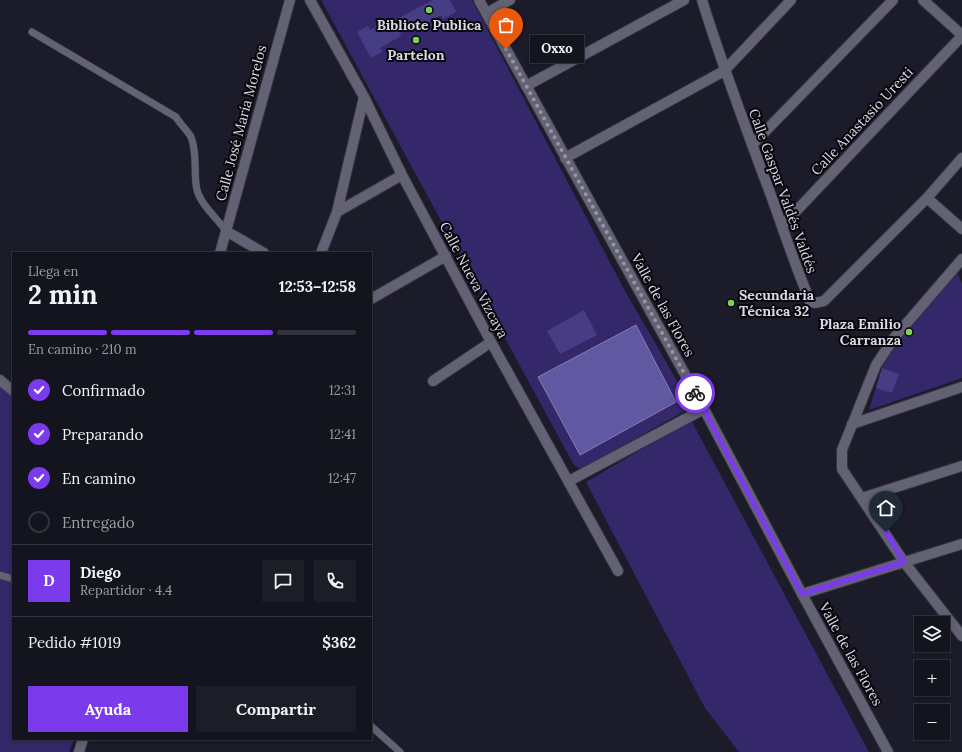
<!DOCTYPE html>
<html lang="es">
<meta charset="utf-8">
<style>
:root{--surface:#14141f;--page:#1d1d28;--text:#f1f3f6;--muted:#9d9ea4;--line:#33333d;--accent:#7c3aed}
body{margin:0;font-family:Lora,serif;background:var(--page);color:var(--text);height:100vh;display:flex;flex-direction:column;font-size:15px;white-space:nowrap}
*{box-sizing:border-box;margin:0}
p{font-size:13px;color:var(--muted)}
.icon{flex:none;width:22px;height:22px;fill:none;stroke:currentColor;stroke-width:2;stroke-linecap:round;stroke-linejoin:round}
.map{position:relative;flex:1;overflow:hidden}
.drawer{position:absolute;left:12px;top:252px;width:360px;height:488px;display:flex;flex-direction:column;background:var(--surface);border-radius:0px;box-shadow:0 2px 6px #0003,0 0 0 1px var(--line)}
.drawer>*{flex:none}
.tools{position:absolute;left:914px;top:616px;display:grid;gap:8px}
.tools a{display:grid;place-items:center;width:36px;height:36px;border-radius:0px;background:var(--surface);box-shadow:0 2px 6px #0003,0 0 0 1px var(--line);font-size:20px}
.pin{position:absolute;display:grid;place-items:center;width:34px;height:34px;color:#fff;margin:-41px -17px;border-radius:50% 50% 50% 0;rotate:-45deg;box-shadow:0 0 4px #0007}
.pin .icon{rotate:45deg}
.courier{position:absolute;display:grid;place-items:center;width:40px;height:40px;margin:-20px;border:3px solid #7c3aed;border-radius:50%;background:#fff;color:#222;box-shadow:0 1px 5px #0007}
.bubble{position:absolute;height:28px;border-radius:0px;background:var(--surface);box-shadow:0 2px 6px #0003,0 0 0 1px var(--line);font-size:13px;font-weight:700;line-height:28px;text-align:center}
.summary em{font-style:normal;font-weight:700}
.summary div{display:flex;flex-direction:column-reverse}
.summary{display:flex;align-items:center;justify-content:space-between;height:68px;padding:0 16px}
h1{font-size:26px;font-weight:700;line-height:30px}
.bar{display:grid;grid-template-columns:repeat(4,1fr);gap:6px 4px;align-content:center;height:48px;padding:0 16px}
.bar i{height:5px;border-radius:3px;background:var(--line)}
.bar .active{background:var(--accent)}
.bar p{grid-column:span 4}
.line{display:flex;align-items:center;gap:10px;padding:0 16px;border-top:1px solid var(--line)}
.line div{flex:1}
.round{display:grid;place-items:center;flex:none;width:42px;height:42px;border-radius:0px;background:var(--page)}
ol{padding:0 16px;list-style:none}
li{display:flex;align-items:center;gap:12px;height:44px}
li p{margin-inline-start:auto}
li .icon{padding:4px;border-radius:50%;background:var(--accent);color:#fff;stroke-width:4}
li:last-child{color:var(--muted)}
li i{width:22px;height:22px;border:2px solid var(--line);border-radius:50%}
.action{display:flex;gap:8px;margin-top:auto;padding:8px 16px}
.action a{flex:1;height:46px;border-radius:0px;background:var(--accent);color:#fff;font-size:16px;font-weight:700;line-height:46px;text-align:center}
.action a+a{background:var(--page);color:var(--text)}
.map>svg:first-child{display:block}
.green{fill:#34286b}
.water{fill:#6058a1;stroke:#847fb5}
.building{fill:#473d84}
.lines{fill:none;stroke-linecap:round;stroke-linejoin:round}
.service-casing{stroke:#34343f;stroke-width:8}
.minor-casing{stroke:#34343f;stroke-width:12}
.tertiary-casing{stroke:#34343f;stroke-width:12}
.service{stroke:#636274;stroke-width:7}
.minor{stroke:#636274;stroke-width:10}
.tertiary{stroke:#636274;stroke-width:10}
.done{stroke:#9696a3;stroke-width:4;stroke-dasharray:0 7.2}
.route{stroke:#7c3aed;stroke-width:5}
.poi-dot{fill:#7dd154;stroke:#07060c;stroke-width:1.5}
.labels{text-anchor:middle;stroke-width:4;stroke-linejoin:round;paint-order:stroke}
.poi-label{font-size:14px;font-weight:bold;fill:#d9d9e4;stroke:#07060c}
.street-label{font-size:14px;fill:#d9d9e4;stroke:#07060c}
</style>
<div class="map">
<svg width="962" height="752" viewBox="0 0 962 752">
<rect width="100%" height="100%" fill="#1b1b29"/>
<!-- green -->
<path class="green" d="M321 0H472L624 289 692 407 581 469 574 465Z
M958 273 962 284V378L869 410 888 348Z
M0 386 13 397V739H74L69 752H0Z
M691 420 869 752H739L705 708 586 482Z"/>
<!-- water -->
<path class="water" d="M636 325 676 402 580 455 538 377Z"/>
<!-- building -->
<path class="building" d="M433 0H450L456 12 443 19 441 15 419 27 417 24 399 34 401 36 380 48 382 52 371 58 357 32 368 26 370 30 391 18 393 21Z
M584 310 597 335 560 354 547 331Z
M882 368 899 374 892 393 876 388Z"/>
<g class="lines">
<defs>
<path id="service" d="M32 32 176 117C180 124 187 130 191 137 198 154 193 173 197 190 201 205 217 218 226 231
M0 575 13 579
M371 726 400 752"/>
<path id="minor" d="M310 0 364 97 402 175 491 342 618 571
M702 0C723 68 748 134 773 201 785 235 796 268 810 301L815 303 824 301 927 198 962 158
M923 0 962 35
M526 86 684 0
M752 145 893 0
M565 158 724 71 791 0
M927 198 962 229
M337 212 402 175
M782 226 962 36
M226 231 264 253
M321 253 337 212 364 97
M962 259 894 338 876 365 842 450V469L904 562 962 636
M371 299 446 256
M0 380 13 391
M433 381 491 342
M852 424 962 387
M569 481 704 409
M862 498 962 466
M802 594 962 544"/>
<path id="tertiary" d="M479 0 704 409 802 594 888 752
M487 13 510 0
M220 253 290 0
M79 752 83 739"/>
</defs>
<!-- service casing -->
<use href="#service" class="service-casing"/>
<!-- minor casing -->
<use href="#minor" class="minor-casing"/>
<!-- tertiary casing -->
<use href="#tertiary" class="tertiary-casing"/>
<!-- service -->
<use href="#service" class="service"/>
<!-- minor -->
<use href="#minor" class="minor"/>
<!-- tertiary -->
<use href="#tertiary" class="tertiary"/>
</g>
<g class="lines">
<!-- done -->
<path class="done" d="M506 49 695 393"/>
<!-- route -->
<path class="route" d="M695 393 802 594 904 562 886 532"/>
</g>
<!-- markers -->
<g class="poi-dot">
<circle cx="429" cy="10" r="4"/>
<circle cx="416" cy="40" r="4"/>
<circle cx="731" cy="303" r="4"/>
<circle cx="909" cy="332" r="4"/>
</g>
<g class="labels">
<!-- poi labels -->
<g class="poi-label">
<text x="429" y="30">Bibliote Publica</text>
<text x="416" y="60">Partelon</text>
<text x="739" y="300" text-anchor="start">Secundaria<tspan x="739" dy="16">Técnica 32</tspan></text>
<text x="901" y="329" text-anchor="end">Plaza Emilio<tspan x="901" dy="16">Carranza</tspan></text>
</g>
<!-- street labels -->
<g class="street-label">
<text transform="translate(862 121) rotate(-47)" y="5">Calle Anastasio Uresti</text>
<text transform="translate(241 123) rotate(-75)" y="5">Calle José María Morelos</text>
<text transform="translate(783 191) rotate(70)" y="5">Calle Gaspar Valdés Valdés</text>
<text transform="translate(474 280) rotate(62)" y="5">Calle Nueva Vizcaya</text>
<text transform="translate(663 305) rotate(61)" y="5">Valle de las Flores</text>
<text transform="translate(851 654) rotate(61)" y="5">Valle de las Flores</text>
</g>
</g>
</svg>
<div class="tools">
<a><svg class="icon" aria-label="layers" viewBox="0 0 24 24"><path d="M12 4l9 5-9 5-9-5zM3 14l9 5 9-5"/></svg></a>
<a>+</a>
<a>−</a>
</div>
<div class="pin" style="left:506px;top:49px;background:#ea580c"><svg class="icon" aria-label="bag" viewBox="0 0 24 24"><path d="M5 8h14l-1 12H6zM9 8a3 3 0 0 1 6 0"/></svg></div>
<div class="pin" style="left:886px;top:532px;background:#1f2937"><svg class="icon" aria-label="home" viewBox="0 0 24 24"><path d="M3 11l9-7 9 7M6 9v11h12V9"/></svg></div>
<div class="courier" style="left:695px;top:393px"><svg class="icon" aria-label="bike" viewBox="0 0 24 24"><circle cx="6" cy="16" r="4"/><circle cx="18" cy="16" r="4"/><path d="M6 16l4-8h5l3 8M10 8l3 8H6M13 5h3"/></svg></div>
<div class="bubble" style="left:530px;top:35px;width:54px">Oxxo</div>
<section class="drawer">
<div class="summary"><div><h1>2 min</h1><p>Llega en</p></div><em>12:53–12:58</em></div>
<div class="bar"><i class="active"></i><i class="active"></i><i class="active"></i><i></i><p>En camino · 210 m</p></div>
<ol>
<li><svg class="icon" aria-label="check" viewBox="0 0 24 24"><path d="M5 12l5 5 9-10"/></svg>Confirmado<p>12:31</p></li>
<li><svg class="icon" aria-label="check" viewBox="0 0 24 24"><path d="M5 12l5 5 9-10"/></svg>Preparando<p>12:41</p></li>
<li><svg class="icon" aria-label="check" viewBox="0 0 24 24"><path d="M5 12l5 5 9-10"/></svg>En camino<p>12:47</p></li>
<li><i></i>Entregado</li>
</ol>
<div class="line" style="height:72px"><b class="round" style="background:var(--accent);color:#fff">D</b><div><b>Diego</b><p>Repartidor · 4.4</p></div><a class="round"><svg class="icon" aria-label="chat" viewBox="0 0 24 24"><path d="M4 5h16v11H9l-5 4z"/></svg></a><a class="round"><svg class="icon" aria-label="phone" viewBox="0 0 24 24"><path d="M5 4h4l2 5-3 2q2 4 5 5l2-3 5 2v4C11 20 4 13 5 4z"/></svg></a></div>
<div class="line" style="height:52px"><div>Pedido #1019</div><b>$362</b></div>
<div class="action"><a>Ayuda</a><a>Compartir</a></div>
</section>
</div>
